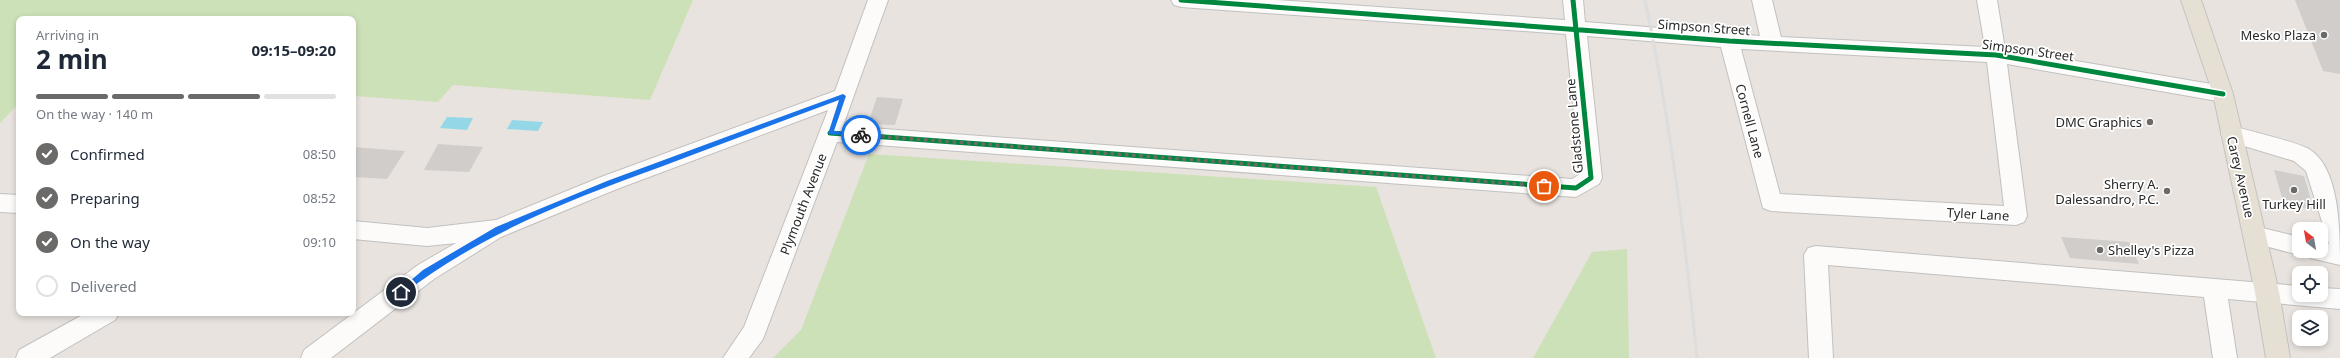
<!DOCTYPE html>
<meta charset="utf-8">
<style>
:root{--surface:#fff;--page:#f2f2f3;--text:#1f2937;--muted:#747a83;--line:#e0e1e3;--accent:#6c6a68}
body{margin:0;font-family:"Noto Sans",sans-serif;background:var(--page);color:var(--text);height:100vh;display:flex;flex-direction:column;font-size:15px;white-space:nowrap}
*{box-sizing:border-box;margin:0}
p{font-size:13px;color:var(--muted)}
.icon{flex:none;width:22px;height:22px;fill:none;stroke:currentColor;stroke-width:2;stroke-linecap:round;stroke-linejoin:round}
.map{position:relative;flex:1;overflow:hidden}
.panel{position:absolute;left:16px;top:16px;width:340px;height:300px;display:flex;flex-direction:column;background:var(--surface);border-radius:8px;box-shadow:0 2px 6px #0003}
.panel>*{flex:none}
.needle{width:26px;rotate:329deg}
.fabs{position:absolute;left:2292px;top:222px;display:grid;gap:8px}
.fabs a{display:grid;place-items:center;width:36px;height:36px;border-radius:8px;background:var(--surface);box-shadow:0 2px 6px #0003;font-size:20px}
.pin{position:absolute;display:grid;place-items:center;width:34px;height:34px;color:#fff;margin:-17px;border:2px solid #fff;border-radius:50%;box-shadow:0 1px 4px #0007}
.courier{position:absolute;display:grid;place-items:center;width:40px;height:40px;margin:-20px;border:3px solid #1a73e8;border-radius:50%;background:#fff;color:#222;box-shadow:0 1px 5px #0007}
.summary em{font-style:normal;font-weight:700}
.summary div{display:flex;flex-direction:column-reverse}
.summary{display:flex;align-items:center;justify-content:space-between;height:68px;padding:0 20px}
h1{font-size:26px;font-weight:700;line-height:30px}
.bar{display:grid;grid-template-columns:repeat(4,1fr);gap:6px 4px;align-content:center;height:48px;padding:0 20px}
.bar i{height:5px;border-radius:3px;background:var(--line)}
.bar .active{background:var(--accent)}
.bar p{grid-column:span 4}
ol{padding:0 20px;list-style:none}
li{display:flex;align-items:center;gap:12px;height:44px}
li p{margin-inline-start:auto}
li .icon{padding:4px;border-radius:50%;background:var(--accent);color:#fff;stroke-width:4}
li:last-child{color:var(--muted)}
li i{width:22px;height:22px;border:2px solid var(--line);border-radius:50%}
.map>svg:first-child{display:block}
.green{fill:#cde1b8}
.water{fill:#94d8e7}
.building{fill:#d0cdca}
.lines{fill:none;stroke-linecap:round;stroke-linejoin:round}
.minor-casing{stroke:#c1c0c0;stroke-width:2}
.major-casing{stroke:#c4c2c0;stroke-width:2}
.minor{fill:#fcfbfa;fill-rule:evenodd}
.major{fill:#e5e0d3;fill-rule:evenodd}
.rail{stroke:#ddddde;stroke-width:3}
.cycleway-casing{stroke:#fff;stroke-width:8}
.cycleway{stroke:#00873e;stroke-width:5}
.route{fill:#1a73e8}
.done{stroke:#6c6a68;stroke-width:4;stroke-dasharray:0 7.2}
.poi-dot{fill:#6c6a68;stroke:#fff;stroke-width:1.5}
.labels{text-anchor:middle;stroke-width:3.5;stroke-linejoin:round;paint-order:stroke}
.street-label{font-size:13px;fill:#292929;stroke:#fff}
.poi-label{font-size:13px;fill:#292929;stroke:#fff;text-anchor:end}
</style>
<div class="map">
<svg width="2340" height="358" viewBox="0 0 2340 358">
<rect width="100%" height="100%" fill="#e8e3de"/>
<!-- green -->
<path class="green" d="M0 0H693L650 100 453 85 438 102 353 96V19H19V103L0 123Z
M869 154 1376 187 1436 358H773L801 330Z
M1627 249 1629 358H1533L1592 252Z"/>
<!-- water -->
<path class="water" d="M447 117 473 118 467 130 440 128Z
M512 120 543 122 538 131 507 129Z"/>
<!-- building -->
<path class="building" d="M2295 0H2340V74L2323 71Z
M877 97 903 99 895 125 868 124Z
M438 144 483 147 469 172 424 170Z
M353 147 405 151 387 179 353 177Z
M2274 170 2304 176 2314 210 2284 204Z
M2061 237 2129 242 2139 264 2070 258Z"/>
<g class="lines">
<defs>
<path id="minor" d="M868 0H888L843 126 1572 179 1580 174 1566 34 1181 7 1174 5 1171 0H1277L1565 20 1563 0H1583L1585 22 1760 36 1752 0H1772L1781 37 1985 47 1977 0H1997L2005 49 2223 86 2230 89 2233 94 2230 99 2223 102 2007 64 2027 216 2024 222 2016 225 1771 211 1763 208 1721 47 1587 36 1602 178 1599 184 1576 197 837 142 763 339 749 358H723L744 327 828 110 617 189 501 237 434 279 331 358H301L304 350 418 265 456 243 427 246 353 239V221L427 228 496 220 601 177 835 91ZM1741 49 1987 62 2004 206 1780 194Z
M2232 126C2253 132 2290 140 2309 149 2340 168 2340 231 2340 265L2310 258 2307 252 2299 255 2246 241 2243 235 2246 229 2254 226 2299 237V251H2321V242L2329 244 2306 171 2294 161 2224 140 2221 134 2224 128Z
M0 194 19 195V213L0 212Z
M1816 246 2299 286V295H2321V288L2340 289V309L2228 299 2237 358H2213L2204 297 1828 265 1833 358H1809L1804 255 1808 248Z
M86 313H119L115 320 50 358H16L19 350Z"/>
<path id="major" d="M2181 0H2201L2233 94 2279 292 2290 358H2266L2255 292 2213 94Z"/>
</defs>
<!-- minor casing -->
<use href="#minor" class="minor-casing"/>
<!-- major casing -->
<use href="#major" class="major-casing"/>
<!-- minor -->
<use href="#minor" class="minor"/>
<!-- major -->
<use href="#major" class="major"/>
<!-- rail -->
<path class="rail" d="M1645 0C1670 118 1685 238 1697 358"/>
<defs>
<path id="cycleway" d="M1181 0 1729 41 1996 55 2223 94
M830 133 1576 188 1591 178 1573 0"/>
</defs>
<!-- cycleway casing -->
<use href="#cycleway" class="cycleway-casing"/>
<!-- cycleway -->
<use href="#cycleway" class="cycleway"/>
</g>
<!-- route -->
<path class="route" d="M843 94 846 96 834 131 861 133 863 137 828 134 839 100C780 122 721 144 663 166 571 199 481 234 403 294L397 292 423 270 496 227 607 181Z"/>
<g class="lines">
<!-- done -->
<path class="done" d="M861 135 1544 186"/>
</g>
<!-- markers -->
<g class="poi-dot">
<circle cx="2324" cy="35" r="4"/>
<circle cx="2150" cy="122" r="4"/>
<circle cx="2294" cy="190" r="4"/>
<circle cx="2167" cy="191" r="4"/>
<circle cx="2100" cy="250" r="4"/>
</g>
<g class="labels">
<!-- street labels -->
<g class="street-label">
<text transform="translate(1704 27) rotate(4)" y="5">Simpson Street</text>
<text transform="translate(2028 50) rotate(8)" y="5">Simpson Street</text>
<text transform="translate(1750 121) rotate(75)" y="5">Cornell Lane</text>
<text transform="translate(1574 126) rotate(-95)" y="5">Gladstone Lane</text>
<text transform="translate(2241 177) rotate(77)" y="5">Carey Avenue</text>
<text transform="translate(803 204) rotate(-69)" y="5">Plymouth Avenue</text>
<text transform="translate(1978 214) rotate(3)" y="5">Tyler Lane</text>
</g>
<!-- poi labels -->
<g class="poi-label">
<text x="2316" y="40">Mesko Plaza</text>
<text x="2142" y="127">DMC Graphics</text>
<text x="2159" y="189">Sherry A.<tspan x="2159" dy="15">Dalessandro, P.C.</tspan></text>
<text x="2294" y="209" text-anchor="middle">Turkey Hill</text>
<text x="2108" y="255" text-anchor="start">Shelley's Pizza</text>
</g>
</g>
</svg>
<div class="fabs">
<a><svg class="needle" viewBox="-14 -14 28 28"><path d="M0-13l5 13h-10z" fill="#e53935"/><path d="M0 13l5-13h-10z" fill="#747a83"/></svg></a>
<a><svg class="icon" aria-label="locate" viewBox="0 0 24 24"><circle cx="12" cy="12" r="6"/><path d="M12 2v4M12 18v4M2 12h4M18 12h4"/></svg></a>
<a><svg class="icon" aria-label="layers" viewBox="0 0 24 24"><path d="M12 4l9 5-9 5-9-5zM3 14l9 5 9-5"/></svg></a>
</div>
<div class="pin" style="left:1544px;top:186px;background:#ea580c"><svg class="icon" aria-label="bag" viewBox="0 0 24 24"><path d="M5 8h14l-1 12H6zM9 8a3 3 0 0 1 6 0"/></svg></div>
<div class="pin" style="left:401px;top:292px;background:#1f2937"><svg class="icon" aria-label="home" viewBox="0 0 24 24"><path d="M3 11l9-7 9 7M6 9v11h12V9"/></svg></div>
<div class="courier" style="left:861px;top:135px"><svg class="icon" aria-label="bike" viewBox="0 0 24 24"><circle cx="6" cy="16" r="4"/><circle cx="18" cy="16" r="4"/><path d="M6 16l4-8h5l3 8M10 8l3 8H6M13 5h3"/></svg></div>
<section class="panel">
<div class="summary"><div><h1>2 min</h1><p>Arriving in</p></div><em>09:15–09:20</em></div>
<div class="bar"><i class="active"></i><i class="active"></i><i class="active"></i><i></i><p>On the way · 140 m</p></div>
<ol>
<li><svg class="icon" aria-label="check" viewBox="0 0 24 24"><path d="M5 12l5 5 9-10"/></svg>Confirmed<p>08:50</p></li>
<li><svg class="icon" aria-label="check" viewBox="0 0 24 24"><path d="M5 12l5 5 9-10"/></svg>Preparing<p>08:52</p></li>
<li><svg class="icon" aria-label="check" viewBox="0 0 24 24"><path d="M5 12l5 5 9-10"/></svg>On the way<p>09:10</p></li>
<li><i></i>Delivered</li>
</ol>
</section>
</div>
